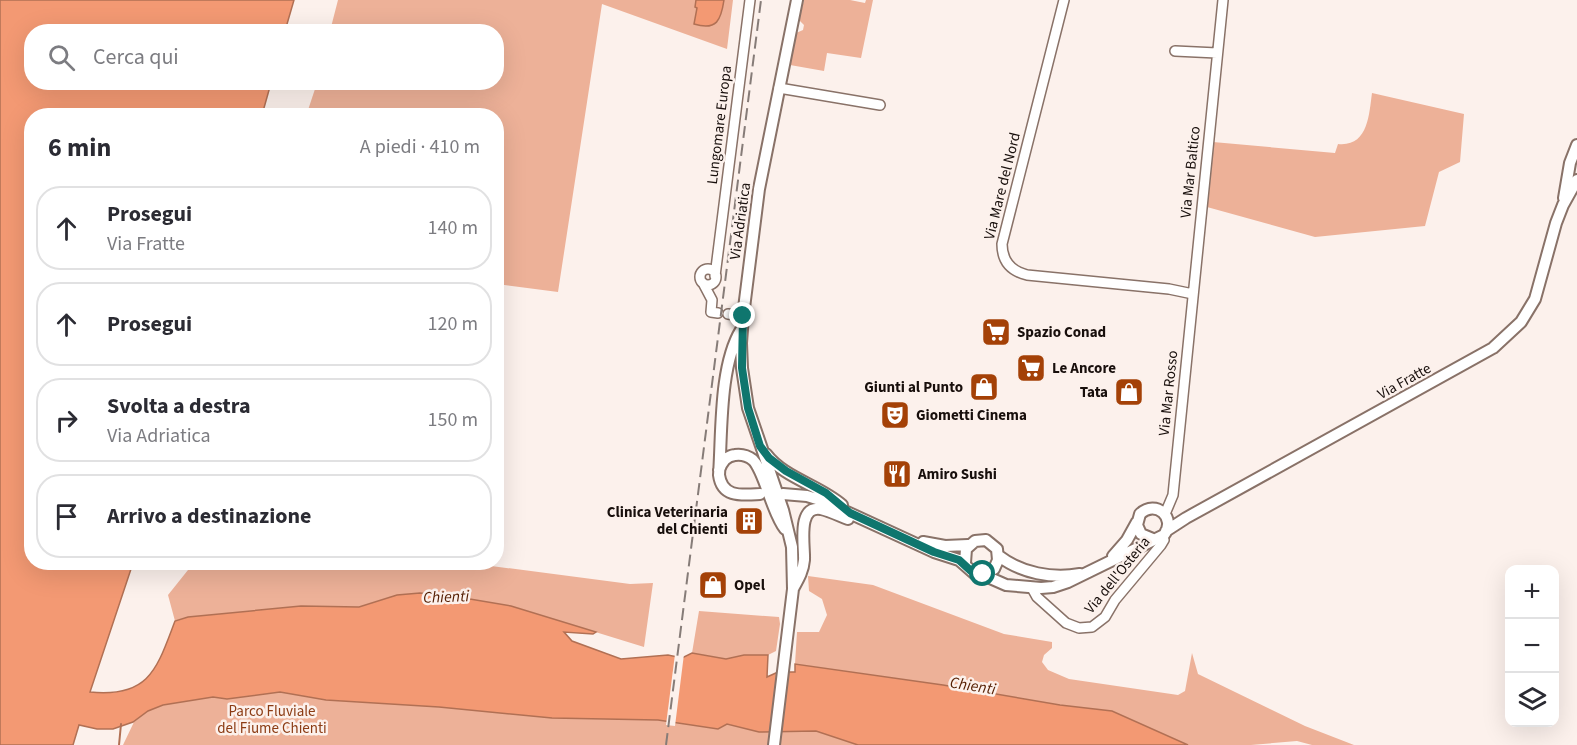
<!DOCTYPE html>
<html lang="it">
<meta charset="utf-8">
<style>
body{margin:0;font-family:"Source Sans 3",sans-serif;background:#f7f7f7;color:#2b2b33}
.controls{position:absolute;right:18px;bottom:18px;display:grid;overflow:hidden;border-radius:12px;box-shadow:0 6px 24px #0002}
.controls button{width:54px;height:54px;display:grid;place-items:center;padding:0;border:0;border-bottom:2px solid #e1e1e2;background:#fff;color:#2b2b33;font:30px sans-serif}
.stop{position:absolute;width:18px;height:18px;margin:-14px;border:4px solid #0f766e;border-radius:50%;background:#fff}
.stop.end{background:#0f766e;border-color:#fff;box-shadow:0 2px 6px #0008}
.list{margin:0;padding:0;list-style:none}
h2{display:flex;justify-content:space-between;align-items:center;height:78px;margin:0;padding:0 24px;font-size:26px}
h2 small{font-size:20px;font-weight:400;color:#7c7c81}
.list li{display:grid;grid-template-columns:39px 1fr auto;gap:18px;align-items:center;box-sizing:border-box;height:84px;margin:0 12px 12px;padding:0 12px;border:2px solid #e1e1e2;border-radius:24px}
.list b{display:block;font-size:22px;white-space:nowrap}
.list p{margin:0;font-size:20px;white-space:nowrap;color:#7c7c81}
.list em{font-size:20px;font-style:normal;color:#7c7c81}
.icon{flex:none;width:33px;height:33px;fill:none;stroke:currentColor;stroke-width:2;stroke-linecap:round;stroke-linejoin:round}
.map{position:relative;flex:none;width:1577px;height:745px;overflow:hidden}
.search{position:absolute;background:#fff;box-shadow:0 6px 24px #0002;left:24px;top:24px;width:480px;height:66px;display:flex;align-items:center;gap:15px;box-sizing:border-box;padding:0 21px;border-radius:24px;color:#7c7c81;font-size:22px}
.panel{position:absolute;background:#fff;box-shadow:0 6px 24px #0002;left:24px;top:108px;width:480px;height:462px;border-radius:24px}
.map>svg:first-child{display:block}
.green{fill:#edb198}
.water{fill:#f39973;stroke:#b17054;stroke-width:1.5}
.pier{fill:#fcf1ec}
.lines{fill:none;stroke-linecap:round;stroke-linejoin:round}
.stream{stroke:#b17054;stroke-width:2}
.minor-casing{stroke:#897268;stroke-width:12}
.major-casing{stroke:#897268;stroke-width:14}
.minor{stroke:#fff;stroke-width:9}
.major{stroke:#fff;stroke-width:10}
.rail{stroke:#867c78;stroke-width:2;stroke-dasharray:12 6;stroke-linecap:butt}
.route{stroke:#0f766e;stroke-width:8}
.labels{text-anchor:middle;stroke-width:5;stroke-linejoin:round;paint-order:stroke}
.street-label{font-size:15px;fill:#180f0c;stroke:#fcf1ec}
.poi-label{font-size:15px;font-weight:bold;fill:#180f0c;stroke:#fcf1ec;text-anchor:start}
.park-label{font-size:15px;fill:#8c3c14;stroke:#fcf1ec}
.water-label{font-size:16px;font-style:italic;fill:#551e02;stroke:#fcf1ec}
</style>
<div class="map">
<svg width="1577" height="745" viewBox="0 0 1577 745">
<rect width="100%" height="100%" fill="#fcf1ec"/>
<path class="green" d="M338 0H733L727 49 602 4 558 292 497 284 496 116H306L317 83 496 82V32L330 31Z
M804 0H850L865 3 866 0H873L861 58 827 53 824 71 790 65 796 33 803 30 804 25 799 20Z
M1372 93 1464 114 1460 162 1439 172 1425 226 1315 237 1207 207 1213 142 1335 153 1338 144C1368 147 1369 115 1372 93Z
M190 562H461L630 584 653 583 644 647 511 606 397 595 359 607 301 606 188 617 175 621 168 595 188 570Z
M808 576 873 585 1004 634 1052 642V648L1044 655 1042 662 1048 670 1069 679 1178 695 1185 691 1192 653 1198 674 1305 726 1354 745H1312L1297 741 1251 745H1188L1112 711 1060 705 943 685 795 664 797 632H819L827 615 822 599 809 591Z
M699 611 779 617 780 624 776 651 768 655H744L726 659 692 653Z
M280 692 326 700 658 720 718 729 727 724 759 732 816 731 858 745H123L134 722 148 711 163 705 213 697 227 699Z"/>
<path class="water" d="M0 0H294L285 31 32 32V82L271 83 262 115 32 116V562L133 563 90 692C150 698 157 668 175 621L188 617 301 606 359 607 397 595 420 593 452 596 511 606 596 632 593 634 564 632 572 641 621 659 668 655 682 658 692 653 726 659 744 655H768L767 677 778 672H795V664L943 685 1060 705 1112 711 1188 745H858L816 731 759 732 727 724 718 729 658 720 552 718 439 707 326 700 280 692 227 699 213 697 163 705 148 711 133 722 113 729H97L79 725 73 745H0Z
M696 0H724C721 20 717 31 694 24L697 8 695 7Z"/>
<path class="pier" d="M675 654H684L675 726 666 725Z"/>
<g class="lines">
<path class="stream" d="M119 745 121 724"/>
<g class="minor-casing">
<path id="minor" d="M1064 0 1002 244C1002 261 1011 271 1027 275L1169 289 1193 294
M1175 51 1217 53
M779 88 880 105
M700 277a8 8 0 1 1 16 0a8 8 0 1 1-16 0Z
M715 276 750 0
M703 283 712 300 711 312 718 313
M728 314 743 316
M1165 514 1173 495 1223 0
M1032 588 1037 597 1066 623 1079 628 1092 627 1105 617 1115 600 1161 545 1164 540 1162 537"/>
</g>
<g class="major-casing">
<path id="major" d="M1564 198 1570 163 1577 145
M741 330C719 366 722 433 719 475 722 498 742 495 760 494
M766 454C784 478 819 485 842 505
M719 470C722 462 726 456 735 455 742 454 748 456 753 460 765 472 771 511 785 529
M783 494 807 496 823 501 934 552 959 560 975 574H985L994 569 998 560 997 549 986 540 975 541 966 549 965 563
M1166 531 1186 518 1493 348 1521 322 1535 299 1556 223 1563 205 1577 180
M923 542 945 546 968 545
M999 556C1021 573 1052 579 1080 574
M1113 556 1127 540 1137 522
M981 574 1006 585 1041 588 1053 587 1068 582 1164 535C1177 518 1156 499 1140 514L1137 525 1141 534 1153 539
M794 587C799 578 803 571 804 560 805 547 796 505 821 509 830 511 840 516 848 519
M774 745 793 589 792 547 783 510 748 408 742 368 741 343 743 316 759 189 797 0"/>
</g>
<use href="#minor" class="minor"/>
<use href="#major" class="major"/>
<path class="rail" d="M666 745 761 0"/>
</g>
<g class="lines">
<path class="route" d="M743 316 742 368 748 408 760 446 769 458 786 471 826 493 850 513 934 552 959 560 971 571 983 574"/>
</g>
<defs>
<g id="supermarket-square" transform="scale(1.5)"><rect x="-9" y="-9" width="18" height="18" rx="4" fill="#a44107" stroke="#fcf1ec"/><path d="M-6-5.5h2.5l.6 2H6L4.5 2H-2.5L-4.4-4H-6ZM-1.5 3.2a1.3 1.3 0 1 0 .1 0ZM3 3.2a1.3 1.3 0 1 0 .1 0Z" fill="#fff"/></g>
<g id="shop-square" transform="scale(1.5)"><rect x="-9" y="-9" width="18" height="18" rx="4" fill="#a44107" stroke="#fcf1ec"/><path d="M-5-2.5h2.3a2.7 3.5 0 0 1 5.4 0H5L5.5 6h-11ZM-1.5-2.5h3a1.5 2.3 0 0 0-3 0Z" fill="#fff"/></g>
<g id="theatre-square" transform="scale(1.5)"><rect x="-9" y="-9" width="18" height="18" rx="4" fill="#a44107" stroke="#fcf1ec"/><path d="M-5-5.5Q0-4 5-5.5V0Q5 5 0 6Q-5 5-5 0ZM-3.3-2.5H-1v1.5H-3.3ZM1-2.5H3.3v1.5H1ZM-2.8 1Q0 5.5 2.8 1Z" fill="#fff"/></g>
<g id="restaurant-square" transform="scale(1.5)"><rect x="-9" y="-9" width="18" height="18" rx="4" fill="#a44107" stroke="#fcf1ec"/><path d="M-5-6h1v4h1v-4h1v4h1v-4h1v5L-1.5 .5V6h-2V.5L-5-1ZM5-6V6H3V1.5H1.5Q1.5-4 5-6Z" fill="#fff"/></g>
<g id="building-square" transform="scale(1.5)"><rect x="-9" y="-9" width="18" height="18" rx="4" fill="#a44107" stroke="#fcf1ec"/><path d="M-4-6H4V6H1V3H-1V6H-4ZM-2.5-4.3h1.7v1.8h-1.7ZM.8-4.3h1.7v1.8H.8ZM-2.5-1h1.7V.8h-1.7ZM.8-1h1.7V.8H.8Z" fill="#fff"/></g>
</defs>
<g fill-rule="evenodd">
<use href="#supermarket-square" x="996" y="332"/>
<use href="#supermarket-square" x="1031" y="368"/>
<use href="#shop-square" x="984" y="387"/>
<use href="#shop-square" x="1129" y="392"/>
<use href="#theatre-square" x="895" y="415"/>
<use href="#restaurant-square" x="897" y="474"/>
<use href="#building-square" x="749" y="521"/>
<use href="#shop-square" x="713" y="585"/>
</g>
<g class="labels">
<g class="street-label">
<text transform="translate(719 125) rotate(-83)" y="5">Lungomare Europa</text>
<text transform="translate(1190 172) rotate(-84)" y="5">Via Mar Baltico</text>
<text transform="translate(1002 186) rotate(-76)" y="5">Via Mare del Nord</text>
<text transform="translate(740 221) rotate(-82)" y="5">Via Adriatica</text>
<text transform="translate(1404 381) rotate(-29)" y="5">Via Fratte</text>
<text transform="translate(1168 393) rotate(-84)" y="5">Via Mar Rosso</text>
<text transform="translate(1117 575) rotate(-51)" y="5">Via dell'Osteria</text>
</g>
<g class="poi-label">
<text x="1017" y="337">Spazio Conad</text>
<text x="1052" y="373">Le Ancore</text>
<text x="963" y="392" text-anchor="end">Giunti al Punto</text>
<text x="1108" y="397" text-anchor="end">Tata</text>
<text x="916" y="420">Giometti Cinema</text>
<text x="918" y="479">Amiro Sushi</text>
<text x="728" y="517" text-anchor="end">Clinica Veterinaria<tspan x="728" dy="17">del Chienti</tspan></text>
<text x="734" y="590">Opel</text>
</g>
<g class="park-label">
<text x="272" y="716">Parco Fluviale<tspan x="272" dy="17">del Fiume Chienti</tspan></text>
</g>
<g class="water-label">
<text transform="translate(446 596) rotate(-2)" y="6">Chienti</text>
<text transform="translate(973 685) rotate(9)" y="6">Chienti</text>
</g>
</g>
</svg>
<div class="controls">
<button>+</button>
<button>−</button>
<button><svg class="icon" aria-label="layers" viewBox="0 0 24 24"><path d="M12 4l9 5-9 5-9-5zM3 14l9 5 9-5"/></svg></button>
</div>
<div class="stop" style="left:983px;top:574px"></div>
<div class="stop end" style="left:743px;top:316px"></div>
<div class="search"><svg class="icon" aria-label="search" viewBox="0 0 24 24"><circle cx="10" cy="10" r="6"/><path d="M15 15l6 6"/></svg>Cerca qui</div>
<section class="panel">
<h2>6 min<small>A piedi · 410 m</small></h2>
<ul class="list">
<li><svg class="icon" aria-label="ahead" viewBox="0 0 24 24"><path d="M12 20V5M6 11l6-6 6 6"/></svg><div><b>Prosegui</b><p>Via Fratte</p></div><em>140 m</em></li>
<li><svg class="icon" aria-label="ahead" viewBox="0 0 24 24"><path d="M12 20V5M6 11l6-6 6 6"/></svg><div><b>Prosegui</b></div><em>120 m</em></li>
<li><svg class="icon" aria-label="right" viewBox="0 0 24 24"><path d="M7 20v-9h11M14 6l5 5-5 5"/></svg><div><b>Svolta a destra</b><p>Via Adriatica</p></div><em>150 m</em></li>
<li><svg class="icon" aria-label="arrive" viewBox="0 0 24 24"><path d="M6 21V4h12l-3 4 3 4H6"/></svg><div><b>Arrivo a destinazione</b></div></li>
</ul>
</section>
</div>
